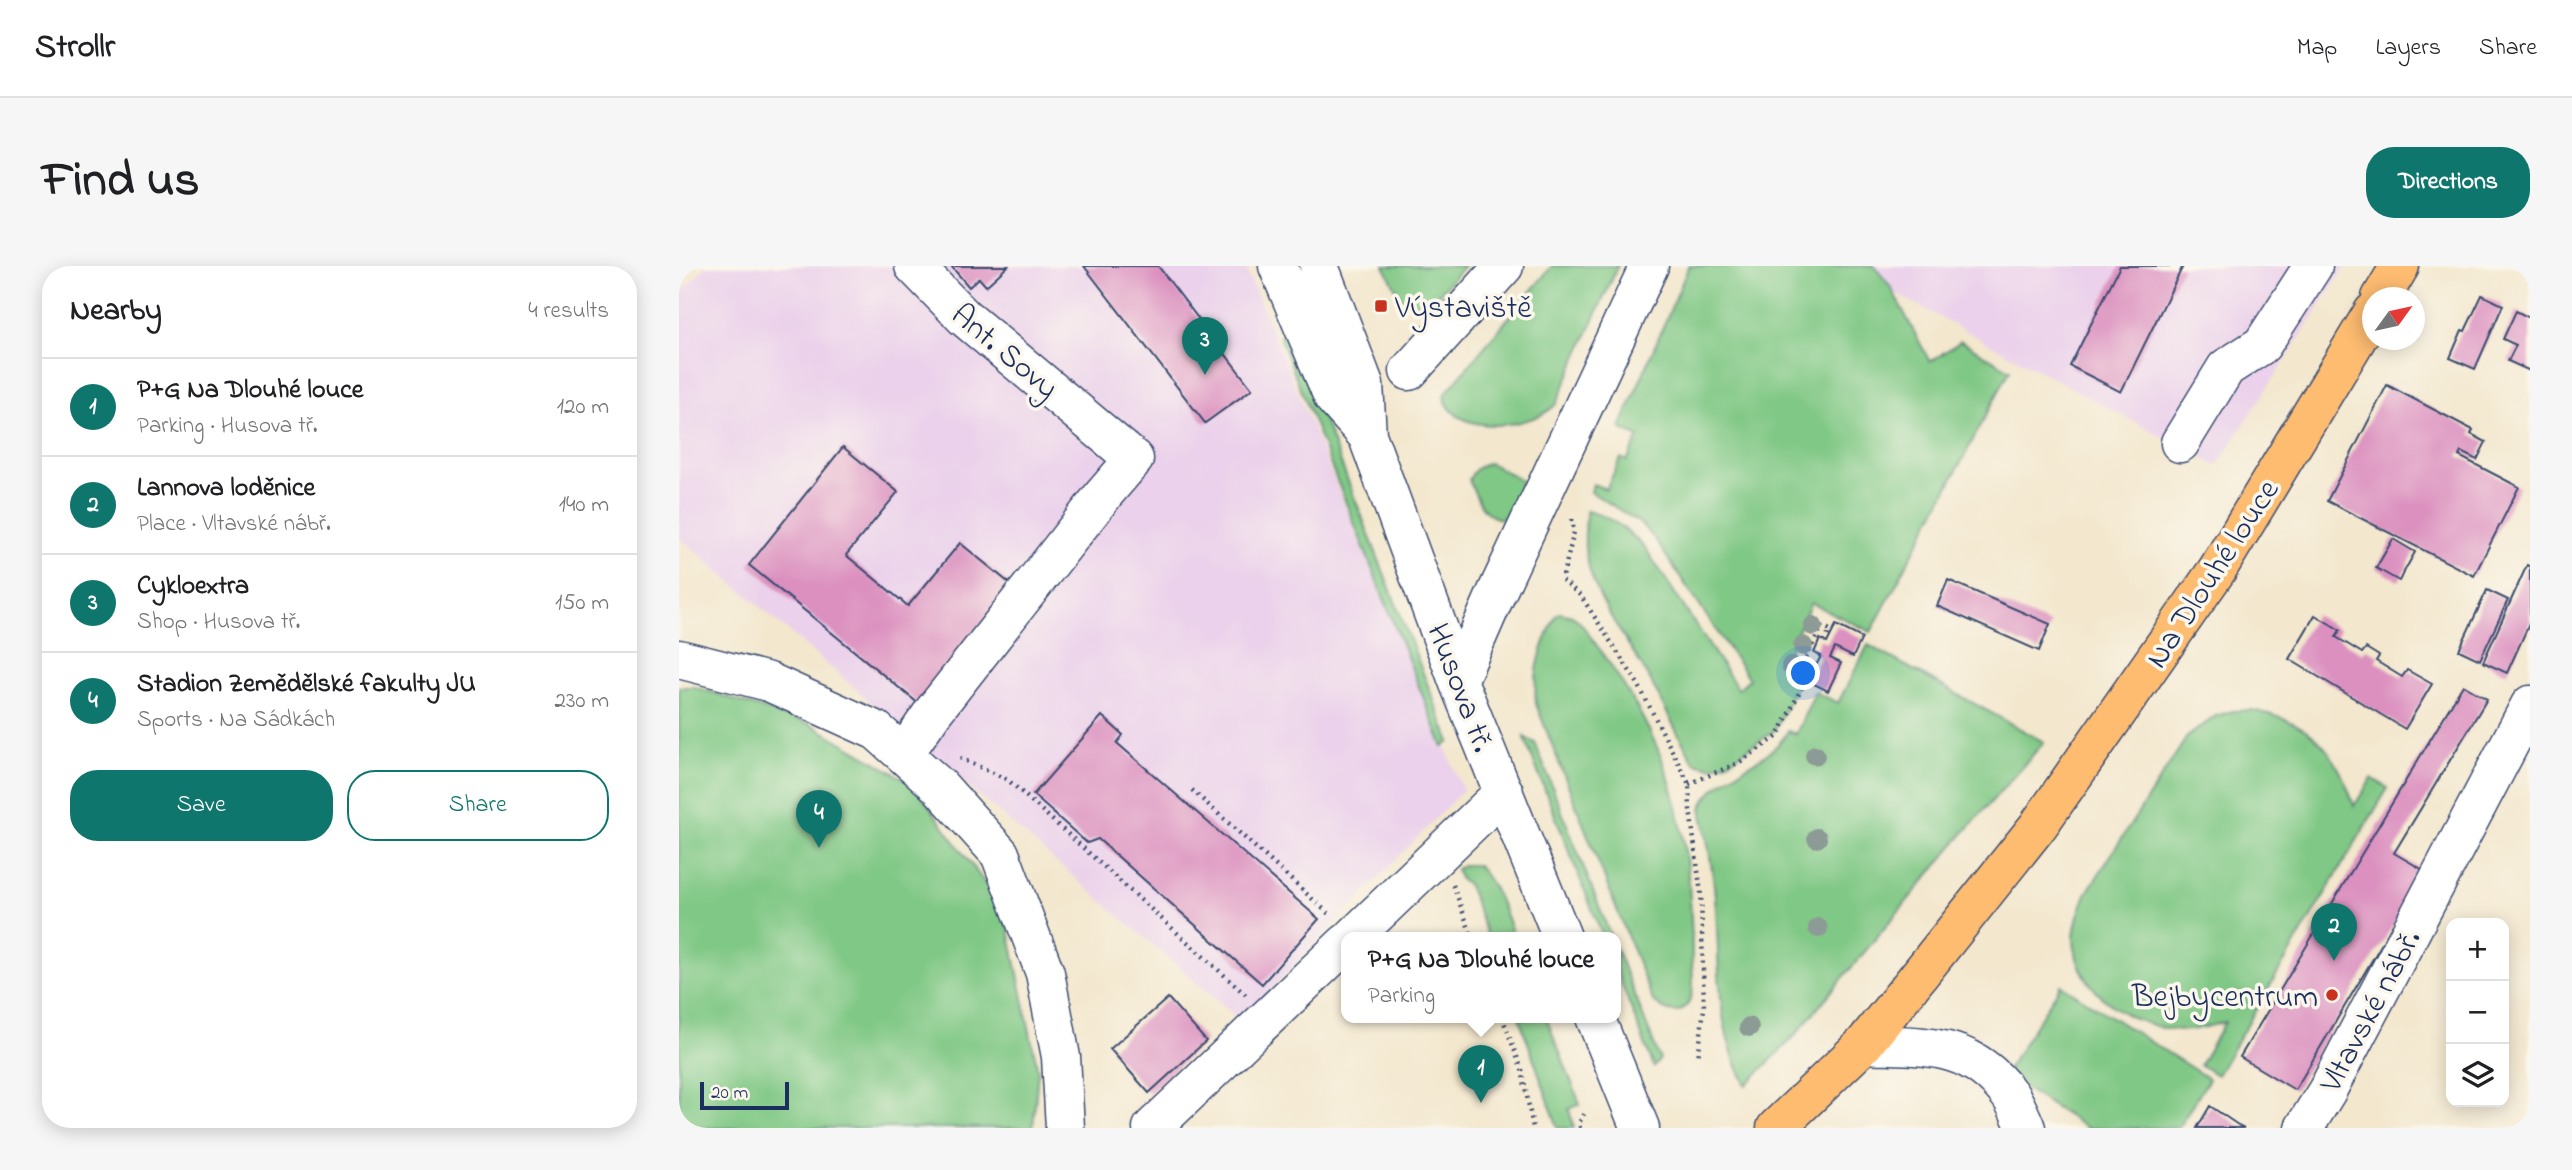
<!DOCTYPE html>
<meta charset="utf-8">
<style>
body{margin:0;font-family:"Indie Flower",sans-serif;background:#f6f6f6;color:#202124}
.controls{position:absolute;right:21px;bottom:21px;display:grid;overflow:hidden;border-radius:14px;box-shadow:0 4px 18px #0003}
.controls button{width:63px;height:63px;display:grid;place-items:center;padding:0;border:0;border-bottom:2px solid #e0e0e0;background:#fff;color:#202124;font:35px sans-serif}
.compass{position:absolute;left:1683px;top:21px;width:63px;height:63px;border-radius:50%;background:#fff;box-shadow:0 4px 18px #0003;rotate:57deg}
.scale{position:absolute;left:21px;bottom:18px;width:89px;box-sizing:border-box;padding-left:7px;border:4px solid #1b2f5e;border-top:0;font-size:19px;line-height:24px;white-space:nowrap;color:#1b2f5e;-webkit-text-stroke:5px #fbf7ec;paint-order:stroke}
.you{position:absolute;left:1125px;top:408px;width:24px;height:24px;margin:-18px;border:5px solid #fff;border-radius:50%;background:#1a73e8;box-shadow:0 0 0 10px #1a73e833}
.badge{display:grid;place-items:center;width:46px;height:46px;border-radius:50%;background:#0f766e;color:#fff;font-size:23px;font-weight:700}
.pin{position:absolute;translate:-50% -58px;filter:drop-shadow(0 2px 4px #0008)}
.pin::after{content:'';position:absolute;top:37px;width:24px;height:21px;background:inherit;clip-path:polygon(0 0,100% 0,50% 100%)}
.popup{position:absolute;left:662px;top:666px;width:280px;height:91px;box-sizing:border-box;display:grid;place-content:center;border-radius:14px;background:#fff;filter:drop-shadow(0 2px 5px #0005);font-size:23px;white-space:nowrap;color:#757577}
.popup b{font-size:26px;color:#202124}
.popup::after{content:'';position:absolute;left:50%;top:100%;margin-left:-14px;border:14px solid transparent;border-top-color:#fff}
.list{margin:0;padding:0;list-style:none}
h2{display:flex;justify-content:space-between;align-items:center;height:91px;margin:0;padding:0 28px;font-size:30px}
h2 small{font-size:23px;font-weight:400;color:#757577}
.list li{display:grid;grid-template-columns:46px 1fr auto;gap:21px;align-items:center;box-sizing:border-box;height:98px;padding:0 28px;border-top:2px solid #e0e0e0}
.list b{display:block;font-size:26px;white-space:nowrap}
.list p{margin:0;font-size:23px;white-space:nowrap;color:#757577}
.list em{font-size:23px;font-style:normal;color:#757577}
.actions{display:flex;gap:14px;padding:21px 28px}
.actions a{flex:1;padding:16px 0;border:2px solid #0f766e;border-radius:28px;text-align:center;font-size:24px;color:#0f766e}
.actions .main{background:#0f766e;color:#fff}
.icon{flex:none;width:38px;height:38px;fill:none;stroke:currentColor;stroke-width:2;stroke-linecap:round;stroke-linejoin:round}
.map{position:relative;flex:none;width:1851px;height:862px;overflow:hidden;border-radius:28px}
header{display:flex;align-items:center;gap:42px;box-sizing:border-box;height:98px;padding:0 35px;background:#fff;border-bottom:2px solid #e0e0e0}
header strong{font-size:33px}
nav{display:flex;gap:38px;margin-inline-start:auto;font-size:24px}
.intro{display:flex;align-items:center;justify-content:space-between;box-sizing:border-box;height:168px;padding:0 42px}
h1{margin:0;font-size:49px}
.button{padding:18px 32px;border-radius:28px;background:#0f766e;color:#fff;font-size:24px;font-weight:700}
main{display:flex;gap:42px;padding:0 42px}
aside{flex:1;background:#fff;border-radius:28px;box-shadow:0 4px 18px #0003}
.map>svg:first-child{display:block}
.built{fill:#ebd1eb}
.green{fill:#80c885;stroke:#4e7c72;stroke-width:2}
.building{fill:#db90bf}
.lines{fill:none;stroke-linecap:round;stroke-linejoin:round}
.minor-casing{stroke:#3b4b6f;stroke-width:41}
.major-casing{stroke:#3b4b6f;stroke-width:41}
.path{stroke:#3b4b6f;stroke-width:4.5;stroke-dasharray:2 5;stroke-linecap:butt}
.minor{stroke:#fff;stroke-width:38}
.major{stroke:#febc71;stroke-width:38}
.tree{fill:#8d9b97}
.poi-dot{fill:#c8321e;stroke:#fbf7ec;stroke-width:2.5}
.labels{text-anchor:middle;stroke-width:7;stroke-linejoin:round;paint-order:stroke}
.poi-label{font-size:32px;fill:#1b2f5e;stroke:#fbf7ec;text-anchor:start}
.street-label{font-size:32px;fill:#1b2f5e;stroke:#fbf7ec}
</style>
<header>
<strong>Strollr</strong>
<nav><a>Map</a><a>Layers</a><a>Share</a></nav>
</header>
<div class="intro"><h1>Find us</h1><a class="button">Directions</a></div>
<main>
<aside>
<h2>Nearby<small>4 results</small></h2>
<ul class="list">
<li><span class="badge">1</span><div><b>P+G Na Dlouhé louce</b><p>Parking · Husova tř.</p></div><em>120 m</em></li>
<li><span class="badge">2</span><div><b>Lannova loděnice</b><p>Place · Vltavské nábř.</p></div><em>140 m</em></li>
<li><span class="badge">3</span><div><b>Cykloextra</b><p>Shop · Husova tř.</p></div><em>150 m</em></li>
<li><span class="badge">4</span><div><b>Stadion Zemědělské fakulty JU</b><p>Sports · Na Sádkách</p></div><em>230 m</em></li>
</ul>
<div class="actions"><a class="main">Save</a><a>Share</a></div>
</aside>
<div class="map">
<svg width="1851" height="862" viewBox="0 0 1851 862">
<rect width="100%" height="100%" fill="#fbf7ec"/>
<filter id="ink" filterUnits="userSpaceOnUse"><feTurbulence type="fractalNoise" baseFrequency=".0143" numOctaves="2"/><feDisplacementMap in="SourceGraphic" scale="14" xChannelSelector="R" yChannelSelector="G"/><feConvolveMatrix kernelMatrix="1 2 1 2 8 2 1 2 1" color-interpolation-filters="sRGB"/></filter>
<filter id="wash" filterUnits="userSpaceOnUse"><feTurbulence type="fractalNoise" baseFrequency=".00686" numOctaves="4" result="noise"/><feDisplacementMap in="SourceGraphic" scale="28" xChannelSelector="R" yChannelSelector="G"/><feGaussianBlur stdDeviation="1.57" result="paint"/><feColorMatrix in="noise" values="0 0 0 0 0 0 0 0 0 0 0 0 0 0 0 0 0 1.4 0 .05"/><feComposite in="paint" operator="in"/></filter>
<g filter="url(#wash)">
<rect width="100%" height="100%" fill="#f3e7cd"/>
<path class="built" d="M27 0H566L784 524 562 755 0 271V29Z
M1188 0H1667L1538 200 1212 25Z"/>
<path class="green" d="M705 0H785L759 29 738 40 723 34Z
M873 0H939L877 138C856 162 774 173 765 129Z
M1010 0H1096L1102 3 1105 0H1195L1211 20 1251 96 1282 75 1331 104 1192 366 1132 337 1102 402 1123 413 1117 421 1095 465 1049 496 1032 501 1016 497C997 468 984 436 967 407 945 369 911 328 906 282 905 270 907 257 907 245 931 249 949 265 966 282L1059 423 1070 413 975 272 961 257 912 226 914 218 927 223 942 192 948 195 960 171 941 162Z
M610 64 771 476 764 481 601 71Z
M811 197 843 215 831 245 824 253C803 252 798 231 790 214 795 203 800 200 811 197Z
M881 347 893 350 900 355C936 403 973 458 991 516 1009 573 1013 636 1013 695 1013 707 1016 722 1012 732 1003 753 987 747 974 735L857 438C854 402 863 381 877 349Z
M1189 379 1365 476 1283 569 1113 773 1067 819C1034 761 1042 696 1036 631 1034 601 1028 572 1022 542 1039 504 1090 500 1109 465L1117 468 1136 426 1159 437Z
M0 421H16L131 458 234 518 326 645 359 805 354 862H0Z
M1572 444C1633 455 1657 483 1675 540L1693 512 1709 522 1538 809 1521 799 1546 756C1533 759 1518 765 1504 764 1456 763 1398 728 1395 675 1395 659 1401 643 1407 628L1508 471 1537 450 1554 445Z
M845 471 856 477 932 671H924Z
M786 599H798C817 619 825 645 835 671H809L789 619 782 614 777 603Z
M937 682 981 793 975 801 937 704Z
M1382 719 1530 813 1499 862H1408L1325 809Z
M840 751H867L901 838 890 843 895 862H879Z"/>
<g id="blocks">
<path class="building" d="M272 0H329L307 20 300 12 290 21Z
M405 0H479L573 123 526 157Z
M1441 0H1504L1442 126 1391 100Z
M1803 29 1824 39 1796 103 1771 92 1783 64 1786 65Z
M1837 45 1851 52V105L1829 95 1837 79 1824 73Z
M1708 119 1794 164 1792 168 1807 176 1798 194 1782 186 1780 190 1840 221 1795 310 1648 235Z
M164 181 219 226 167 289 229 340 281 277 335 321 240 438 70 299Z
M1714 273 1736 286 1720 315 1697 302Z
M1848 299 1851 301V356L1828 407 1804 396Z
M1269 314 1371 358 1360 385 1258 340Z
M1808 324 1829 334 1801 394 1780 384Z
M1636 349 1661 364 1657 371 1683 387 1687 382 1700 390 1697 395 1723 411 1728 404 1753 418 1726 463 1610 393Z
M1157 359 1183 372 1174 391 1156 382 1151 392 1162 397 1149 425 1129 415 1142 390 1135 387 1141 373 1148 377Z
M1784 419 1808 433 1715 587 1746 605 1616 824 1561 791Z
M423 450 444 469 438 477 640 653 583 718 419 573 408 577 354 529Z
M489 732 527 775 470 827 431 783Z
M1531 840 1559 859 1565 862H1518Z"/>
</g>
</g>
<g filter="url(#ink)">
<use href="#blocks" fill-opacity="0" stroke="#3b4b6f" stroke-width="2"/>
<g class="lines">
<g class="minor-casing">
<path id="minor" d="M599 0 654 131 688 169
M640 0 685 118 688 169 779 415 883 671
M730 105 825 0
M1501 177 1547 102 1583 79 1634 0
M0 393 90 416 198 465 261 521 321 588 366 707 382 791 386 862
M779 415 817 328 970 0
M225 488 254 446 425 228 455 193 285 51 235 0
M674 671 825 526
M916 751 961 862
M1185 778C1245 781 1290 775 1330 828 1337 837 1342 851 1347 862
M473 862 667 677
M1625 862 1648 825 1851 439"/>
</g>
<g class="major-casing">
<path id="major" d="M1702 32 1721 0
M1097 862 1185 778 1359 560 1538 304 1694 46"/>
</g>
<path class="path" d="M893 253 895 266 883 314 902 330 959 418 1010 518 1011 543 1022 628 1025 742 1019 793
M1133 401 1125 396 1143 360 1151 364 1148 371
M281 492 329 514 567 729
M1010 518 1061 496 1099 470 1137 392
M513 524 650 648
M774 619 793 671
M823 751 843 804 854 862
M901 862 900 857 905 848"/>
<use href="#minor" class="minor"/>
<use href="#major" class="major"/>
</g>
<g class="tree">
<circle cx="1134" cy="360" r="10"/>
<circle cx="1124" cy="380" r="10"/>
<circle cx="1112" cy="400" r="10"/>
<circle cx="1136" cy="489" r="10"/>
<circle cx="1138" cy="572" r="10"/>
<circle cx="1139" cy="662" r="10"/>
<circle cx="1070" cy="761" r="10"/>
</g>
</g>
<g class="poi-dot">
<rect x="695" y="33" width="14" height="14" rx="3.5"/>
<circle cx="1653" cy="729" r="7"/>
</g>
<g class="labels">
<g class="poi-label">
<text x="716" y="51">Výstaviště</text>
<text x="1639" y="740" text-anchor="end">Bejbycentrum</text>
</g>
<g class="street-label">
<text transform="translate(327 84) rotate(40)" y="11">Ant. Sovy</text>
<text transform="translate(1532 307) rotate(-57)" y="11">Na Dlouhé louce</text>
<text transform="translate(783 421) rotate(69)" y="11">Husova tř.</text>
<text transform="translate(1690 744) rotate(-62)" y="11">Vltavské nábř.</text>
</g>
</g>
</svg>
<div class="controls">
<button>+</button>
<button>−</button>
<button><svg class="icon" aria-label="layers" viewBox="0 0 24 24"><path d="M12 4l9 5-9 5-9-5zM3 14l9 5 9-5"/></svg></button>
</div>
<svg class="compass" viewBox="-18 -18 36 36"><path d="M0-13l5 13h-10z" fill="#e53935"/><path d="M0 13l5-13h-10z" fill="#757577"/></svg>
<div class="scale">20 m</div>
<div class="you"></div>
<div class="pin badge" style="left:802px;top:837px">1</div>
<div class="popup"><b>P+G Na Dlouhé louce</b>Parking</div>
<div class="pin badge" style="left:1655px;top:695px">2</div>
<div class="pin badge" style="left:526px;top:109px">3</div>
<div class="pin badge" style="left:140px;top:582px">4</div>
</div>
</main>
